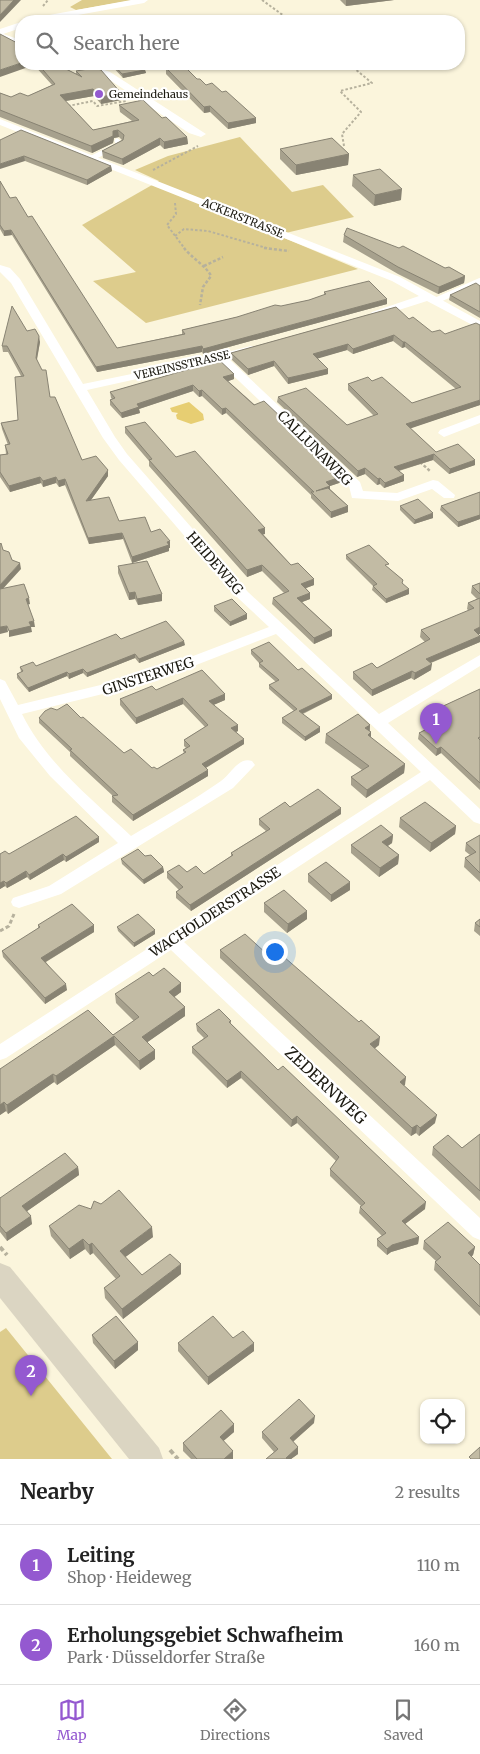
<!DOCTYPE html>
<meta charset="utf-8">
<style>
body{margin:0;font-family:Merriweather,serif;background:#f6f6f6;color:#222}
.controls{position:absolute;right:15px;bottom:15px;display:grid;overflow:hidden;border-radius:10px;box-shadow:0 1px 4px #0004}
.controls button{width:45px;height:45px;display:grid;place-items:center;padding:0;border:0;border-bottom:1px solid #e0e0e0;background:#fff;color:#222;font:25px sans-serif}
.you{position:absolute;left:274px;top:951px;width:18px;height:18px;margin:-12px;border:4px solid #fff;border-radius:50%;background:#1a73e8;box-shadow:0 0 0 8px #1a73e833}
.badge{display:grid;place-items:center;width:32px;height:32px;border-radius:50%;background:#9459d0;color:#fff;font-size:16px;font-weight:700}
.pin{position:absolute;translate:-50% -41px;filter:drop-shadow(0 1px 2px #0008)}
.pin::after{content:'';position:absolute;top:26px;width:18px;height:15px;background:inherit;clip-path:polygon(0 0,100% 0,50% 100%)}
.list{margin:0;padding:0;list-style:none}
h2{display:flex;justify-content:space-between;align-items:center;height:65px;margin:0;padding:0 20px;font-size:21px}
h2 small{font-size:16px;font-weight:400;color:#767676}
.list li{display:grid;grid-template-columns:32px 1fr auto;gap:15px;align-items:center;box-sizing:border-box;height:80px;padding:0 20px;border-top:1px solid #e0e0e0}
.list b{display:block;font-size:19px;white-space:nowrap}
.list p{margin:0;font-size:16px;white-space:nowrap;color:#767676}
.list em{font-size:16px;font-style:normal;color:#767676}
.icon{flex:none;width:28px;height:28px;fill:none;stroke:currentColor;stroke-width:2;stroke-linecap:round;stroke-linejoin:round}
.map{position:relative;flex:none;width:480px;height:1459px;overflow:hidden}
.search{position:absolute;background:#fff;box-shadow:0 1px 4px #0004;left:15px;right:15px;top:15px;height:55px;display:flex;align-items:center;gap:12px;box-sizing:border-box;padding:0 18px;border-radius:20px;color:#767676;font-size:19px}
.sheet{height:225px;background:#fff}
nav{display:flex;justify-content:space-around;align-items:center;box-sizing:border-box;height:70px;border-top:1px solid #e0e0e0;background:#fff;font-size:14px;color:#767676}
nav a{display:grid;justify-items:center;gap:2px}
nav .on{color:#9459d0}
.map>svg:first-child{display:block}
.green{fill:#ddcc8c}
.water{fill:#e7ce72}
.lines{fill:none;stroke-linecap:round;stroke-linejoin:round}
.path-far3{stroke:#b6b19d;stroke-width:2;stroke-dasharray:2.5 2;stroke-linecap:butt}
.path-far2{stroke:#b6b19d;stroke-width:2.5;stroke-dasharray:3 2;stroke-linecap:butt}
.path-far1{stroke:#b6b19d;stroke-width:3;stroke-dasharray:4 2.5;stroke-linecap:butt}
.path{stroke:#b6b19d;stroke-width:4;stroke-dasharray:5 3;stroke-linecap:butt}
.lane-far1{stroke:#fff;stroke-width:5}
.lane{stroke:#fff;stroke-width:6}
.street{fill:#fff;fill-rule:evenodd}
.secondary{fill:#dbd5c2;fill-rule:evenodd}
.wall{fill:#a7a18d}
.shaded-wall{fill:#888373}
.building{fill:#c2bba4;stroke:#888373}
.poi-dot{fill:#9459d0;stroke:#fff;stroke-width:2}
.labels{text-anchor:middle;stroke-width:4.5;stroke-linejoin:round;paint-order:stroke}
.far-poi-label{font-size:11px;fill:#1b1910;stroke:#fff;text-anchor:start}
.far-street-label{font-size:11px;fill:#1b1910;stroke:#fff}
.street-label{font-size:14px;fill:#1b1910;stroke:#fff}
.near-street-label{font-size:16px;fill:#1b1910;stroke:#fff}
</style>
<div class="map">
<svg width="480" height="1459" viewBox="0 0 480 1459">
<rect width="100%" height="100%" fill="#fbf5dc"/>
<path class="green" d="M82 0H134L76 10 70 7Z
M240 137 292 192 323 185 354 217 277 235 358 269 146 323 93 281 136 272 82 225 159 181 135 170 168 156Z
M6 1328 112 1459H0V1332Z"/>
<path class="water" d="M189 402 203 414 204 420 191 424 177 419 176 415 178 413 172 412 170 408Z"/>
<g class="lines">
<path class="path-far3" d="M262 0 291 21
M43 6 48 0
M68 106 93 101 97 106 126 101
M344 146 342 134 361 112 340 91 372 83 349 64
M153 170 198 146
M175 203 176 214 167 225 185 249
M175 236 184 229 208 231 270 249"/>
<path class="path-far2" d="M184 248C191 257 208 268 211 276L203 287 200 305
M264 248 289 251
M204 266 223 257
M420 462 430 471"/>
<path class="path-far1" d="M0 931 9 926 14 914"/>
<path class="path" d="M0 1247 7 1255
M170 1450 178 1459"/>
<path class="lane-far1" d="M27 19 31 21
M92 158 120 144 117 141"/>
<path class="lane" d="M435 301 480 281"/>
<path class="street" d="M131 0H148L144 3 45 21H29L33 18Z
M21 22V28L3 34 21 40V46L0 39V29Z
M74 64H87L110 72 206 134 201 137 189 133 104 76Z
M0 119 400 277 480 321V329L427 301 380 316H372L370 314 372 312 419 296 392 281 0 125Z
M0 265 10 268 20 279 83 384 180 364 251 346 255 347 257 349 255 351 228 358 360 482 363 491 397 493 433 480 438 481 455 495 454 498H444L432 489 398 501 352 498 349 486 218 361 87 390 115 437 127 454 248 592 379 714 480 655V666L388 723 480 809V824L474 822 430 780 184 942 480 1218V1240L473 1237 171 950 6 1058 0 1060V1044L421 772 276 634 155 681 22 714C46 763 92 799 131 836 161 818 193 801 221 781 232 773 238 757 252 761L255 765 233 788 61 894 19 908 13 906 11 902 13 898 49 886 118 843 50 776 19 738 0 699V679L5 681 18 705 146 674 269 627 238 598 119 460 103 438 11 283 0 272Z
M480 415V423L444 437 438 433 440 430Z"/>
<path class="secondary" d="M0 1263 10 1267 159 1448 163 1459H129L0 1298Z"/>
</g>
<path class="wall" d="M340 0H394L346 6Z
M21 64H56L76 74V71L121 100 101 104 94 96 65 101 93 130 132 121 120 112 119 105 162 118 187 137 188 144 164 149 160 145 123 165 103 158 102 151 122 140 119 137 114 138 113 143 92 153 0 117V93L11 97 28 96 52 85 34 65Z
M110 64H140L145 70 146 73 123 78Z
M166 68 197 79 206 85 256 123 228 129 210 112 204 113 166 74Z
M0 140 111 166 112 171 87 185 25 161Z
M280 149 349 154 348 165 296 175 280 159Z
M353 175 401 200 374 206 352 186Z
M0 181 10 198 28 217 117 348 182 334V330L237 317 309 300 324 295V292L387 304 203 354 202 352 97 372 12 235 4 236 0 229Z
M344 235 445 268 465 276 464 283 438 294 398 274 343 242Z
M480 286V318L449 300 450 295Z
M396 307 480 405 410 428 436 452 475 465 449 474 433 460 399 471 404 475V481L384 488 380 484 377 485 365 474 357 477 277 402 278 397 347 425 374 416 348 390V384L372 381 412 403 456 389 405 347 402 348 393 341 353 354 347 350 317 358 328 369V374L288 384 274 366 248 375 231 359V353Z
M27 331 40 342 37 360 50 397 82 460 108 476 91 500 119 521 151 532 170 548H169V551L132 563 123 539 89 544 65 485 59 487 56 483 43 487 41 483 10 492 0 477V455L6 454 5 445H8L2 429 1 423 18 420 21 376 8 352H3L2 346Z
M205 359 234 374V379L228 381 342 482 330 486V489L348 506V512L331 518 311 498V495L226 413 222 415 202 396 199 397 193 391 139 409 140 413 122 418 110 405V400L112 399 111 398 110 392 205 365Z
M125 427 176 457 265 534H263L291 565 314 585 306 588 310 593V599L302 602 332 630V636L314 644 272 604 273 598 284 593 262 571 247 577 149 466V461L125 433Z
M480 492V519L458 527 440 510 441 506Z
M400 506 433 518 414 524 400 510Z
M346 555 389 568H388L403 580 402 583 409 594 386 603 372 590 373 586 346 559Z
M118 566 162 601 138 605 135 599 129 600 118 573Z
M480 583V634H479L480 642 431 663V670L414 680 411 678 372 696 353 679V672L377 668 425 642 420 637 421 630 469 611 467 609 468 603 477 599 471 593 472 586Z
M214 606 247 614V619L230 626 214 611Z
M121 639 185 645 139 663 135 658 87 677 83 673 69 679 67 676 29 692 17 678V674L21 672 20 667 36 666Z
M251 650 298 670 332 695V699L303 714 320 732 305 741 282 723V718L294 711 269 689V685L276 682 259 667V663L251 654Z
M480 689V790L441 753 436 756 418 739 419 733 432 726 426 720V714Z
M156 690 225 694V700L213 705 238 731 236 732 244 744 206 768 208 776 133 821 112 802V796H113L70 756V752L39 723V718H81L124 753 152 768 157 769 184 754 183 750 186 748 184 746V740L205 727 183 704 136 724 120 705V699Z
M370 725V731L371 738 405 764 404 773 366 798 351 785V777L362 770 325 743 326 734Z
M290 807 341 814 191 911 176 898V892L179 890 167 878V872H187L204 874 231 856V853L266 831 259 825V819Z
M400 818 456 826 455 834 430 852 399 827Z
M393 835 392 843 388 846 399 855 398 864 379 877 351 853V845Z
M480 835V882L464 867 465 858 470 855 465 851 466 843Z
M99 842 66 862 64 860 30 880 27 877 7 888 5 886 0 889V854H9Z
M145 856 163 867 164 872 144 884 122 864 121 859Z
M308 874 350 890 331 902 308 882Z
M264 903 307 911V919L287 933 264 912Z
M480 919V936L474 931 475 923Z
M38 925H94V932L46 962 67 990 45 1004 3 957 2 951 38 929Z
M117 927 155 934 134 947 118 931Z
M220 950 268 955 379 1045 374 1049 406 1077 404 1086 435 1123 419 1136 416 1133 411 1136 220 958Z
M153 976 181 983V992L174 997 185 1007V1016L147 1042 155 1050V1059L140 1070 115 1045 57 1085 54 1082 8 1114 6 1111 0 1115V1069L113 1035 134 1021 116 1003 115 994Z
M231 1021V1024L278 1070 425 1209 405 1224 419 1237 418 1244 391 1252 387 1255 377 1246V1239L382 1236 359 1213 360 1207 361 1206 330 1176V1169L336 1161 297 1123 291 1127 241 1078 227 1088 192 1053V1047L204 1038 197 1031 196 1024Z
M480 1134V1201L432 1155 433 1147 462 1148Z
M78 1167 79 1175 27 1211 32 1224 7 1241 0 1232V1198Z
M49 1226 153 1237 125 1257 142 1275 181 1274 123 1319 105 1298 104 1288 116 1279 93 1253 90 1255 85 1249 70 1259 51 1236Z
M424 1241 475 1247 473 1255 471 1257 480 1265V1316L434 1270 435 1262 436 1261 423 1249Z
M92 1335 138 1342V1350L115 1369 93 1343Z
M233 1338 254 1351 208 1385 178 1351V1343Z
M314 1423 293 1442 298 1447V1454L291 1459H266L274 1452 262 1438V1432Z
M234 1424V1432L223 1441 233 1451 232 1459H191L183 1451V1443Z"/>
<path class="shaded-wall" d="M14 0H21L0 22V15Z
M346 0H394L346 6Z
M21 63V64H34V65L0 77V70Z
M145 70 146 73 123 78 122 74Z
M93 89 94 96 60 102V95Z
M121 93V100L101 104V97Z
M210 106V112L204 113V107Z
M256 118V123L228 129V123Z
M118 130 119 137 114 138 113 143 92 153 91 146 113 131Z
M187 137 188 144 164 149V142Z
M160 138V145L123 165 122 159Z
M349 154 348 165 296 175V165Z
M24 156 25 161 0 169V164Z
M111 166 112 171 87 185V180Z
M402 189 401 200 374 206 375 195Z
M11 230 12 235 4 236V231Z
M465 276 464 283 438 294 439 287Z
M387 299V304L203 354V349Z
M394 335 393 341 353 354V349Z
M39 336 40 342 36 363V358Z
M403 342H405V347L402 348Z
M348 344 347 350 313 360V354Z
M202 346V352L97 372 96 367Z
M274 361V366L248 375V369Z
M328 369V374L288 384V378Z
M234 374V379L223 383V377Z
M193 385V391L139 409 140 413 122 418 121 413 137 404Z
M202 390V396L199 397V391Z
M480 400V405L406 430V424Z
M226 408V413L222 415V409Z
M434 454 433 460 394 472V467Z
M475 460V465L449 474 450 469Z
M365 468V474L357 477 358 471Z
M108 470V476L86 507V501Z
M404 475V481L384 488 385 483Z
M343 476 342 482 330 486V492L315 497 326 482Z
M40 477 41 483 10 492 9 486Z
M56 477V483L43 487V481Z
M380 478V484L377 485 378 479Z
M65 479V485L59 487 58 481Z
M348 506V512L331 518V512Z
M433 513V518L414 524 415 520Z
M480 515V519L458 527V522Z
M265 528V534L258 536V530Z
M122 533 123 539 89 544 88 538Z
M170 541V548H169V551L132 563V557Z
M20 563 21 569 0 592V585Z
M262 565V571L247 577V570Z
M314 579V585L301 590V584Z
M409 589V594L386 603V599Z
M135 592V599L129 600V593Z
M310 593V599L297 604V598Z
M162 594V601L138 605 137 599Z
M29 598 30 604 27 605 26 599Z
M247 614V619L230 626V622Z
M34 621 35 627H31L32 632 9 637V631L29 622Z
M7 626 8 632 0 634V627Z
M480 627V634L473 636 474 630Z
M332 630V636L314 644V638Z
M480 636V642L425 665 426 659Z
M184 641 185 645 139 663V659Z
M135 654V658L87 677V673Z
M432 664 431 670 414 680 415 673Z
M83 669V673L69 679V674Z
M412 671 411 678 372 696V690Z
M67 672V676L29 692 28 688Z
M225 694V700L209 707V701Z
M332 695V699L299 715V711Z
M183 698V704L136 724V718Z
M238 725V731L231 734V728Z
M370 725 369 734 371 732V741L367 744 365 728Z
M320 727V732L305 741V737Z
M244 739V744L202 770V764Z
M441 747V753L436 756 437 749Z
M405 764 404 773 366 798 367 790Z
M208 770V776L133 821V815Z
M341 808V814L191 911 190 905Z
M456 826 455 834 430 852 431 843Z
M393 835 392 843 381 850 382 842Z
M99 837V842L66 862V857Z
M63 854 64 860 30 880 29 875Z
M399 855 398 864 379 877 380 868Z
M163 867 164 872 144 884 143 880Z
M26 871 27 877 7 888 6 883Z
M4 881 5 886 0 889V883Z
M350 882V890L331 902V895Z
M307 911V919L287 933 288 924Z
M94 925V932L42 964 41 958Z
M155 930V934L134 947V943Z
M181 983V992L169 1001V992Z
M66 984 67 990 45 1004V998Z
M185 1007V1016L142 1046V1037Z
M114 1036 115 1045 57 1085 56 1076Z
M380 1037 379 1045 369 1053 370 1044Z
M155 1050V1059L140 1070 139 1061Z
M241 1071V1078L227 1088V1081Z
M53 1074 54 1082 8 1114 7 1105Z
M406 1077 405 1085 399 1090 400 1082Z
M4 1102 6 1111 0 1115V1105Z
M437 1115 435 1123 419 1136 420 1128Z
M297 1116V1123L291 1127 292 1120Z
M417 1125 416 1133 411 1136 412 1128Z
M78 1167 79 1175 23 1214 22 1206Z
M426 1202 425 1209 401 1227 402 1221Z
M31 1216 32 1224 7 1241 6 1233Z
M152 1227 153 1237 120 1261V1251Z
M419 1237 418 1244 391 1252 387 1255V1249L392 1245Z
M83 1239 85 1249 70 1259 69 1249Z
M92 1243 93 1253 90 1255 89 1245Z
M475 1247 473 1255 466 1261 468 1253Z
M181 1264V1274L123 1319 122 1309Z
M138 1342V1350L115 1369 114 1361Z
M254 1343V1351L208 1385V1377Z
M315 1416 314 1423 289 1445 290 1438Z
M234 1424V1432L220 1444V1437Z
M298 1447V1454L291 1459H286V1458Z
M233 1451V1459H224Z"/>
<path class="building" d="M0 0H14L0 15Z
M0 34 21 45V63L0 70Z
M38 64H56L82 77 76 71 94 68 101 70 121 93 101 97 93 89 60 95 93 130 139 120 119 105 143 100 162 118 166 117 187 137 164 142 160 138 122 159 102 151 123 140 124 135 118 130 113 131V136L91 146 0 110V93L11 97 20 93 28 96 55 84Z
M113 64H140L145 70 122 74Z
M183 65 197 79H200L206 85 212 83 222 92 226 91 256 118 228 123 210 106 204 107 166 68Z
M21 130 111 166 87 180 24 156 0 164V140Z
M332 138 349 154 296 165 280 149Z
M380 169 402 189 375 195 353 175Z
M0 181 10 198 16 197 28 217 32 216 117 348 185 334 182 330 237 317 275 305 281 306 309 300 326 294 324 292 369 281 387 299 203 349 202 346 96 367 11 230 4 231 0 225Z
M347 228 399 248 403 246 445 268 449 267 465 276 439 287 398 267 344 235Z
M476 283 480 286V312L450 295Z
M12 306 27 331 35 329 39 336 36 358 42 370H46L50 397H55L82 460 96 456 108 470 86 501 109 497 119 521 145 517 151 532 160 529 170 541 167 542 169 545 132 557 122 533 88 538 65 479 58 481 56 477 43 481 40 477 9 486 0 472V455L8 454 5 445 10 444 1 423 18 420 15 377 24 376 7 346H2Z
M396 307 409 319 413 317 432 332 440 330 445 334 476 323 480 325V400L406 424 436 452 458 444 475 460 450 469 434 454 394 467 404 475 385 483 380 478 378 479 365 468 358 471 278 397 306 388 347 425 378 414 348 384 368 377 372 381 382 377 412 403 461 387 405 342H403L394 335 353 349 348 344 313 354 328 369 288 378 274 361 248 369 231 353Z
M216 357 234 374 223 377 254 405 264 401 343 476 326 482 330 486 316 491 328 488 348 506 331 512 311 492H314L226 408 222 409 202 390 199 391 193 385 137 404 139 407 121 413 110 400 115 398 110 392 207 364 205 359Z
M145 422 176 457 195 451 265 528 258 530 291 565 298 563 314 579 301 584 310 593 297 598 332 630 314 638 273 598 289 591 262 565 247 570 149 460 152 459 125 427Z
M480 492V515L458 522 441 506Z
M418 499 433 513 415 520 400 506Z
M1 543 3 550 9 552 12 560 20 563 0 585V544Z
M369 545 389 564 385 565 403 580 402 583 409 589 386 599 373 586 377 584 346 555Z
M147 561 162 594 137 599 135 592 129 593 118 566Z
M480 583V594L472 586Z
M24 584 29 598 26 599 34 621 29 622 31 626 9 631 7 626 0 627V589Z
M480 598V627L474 630 480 636 426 659 432 664 415 673 412 671 372 690 353 672 372 663 377 668 430 639 421 630 474 608 468 603Z
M232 599 247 614 230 622 214 606Z
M166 621 184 641 139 659 135 654 87 673 83 669 69 674 67 672 28 688 17 674 23 671 20 667 33 662 36 666 116 634 121 639Z
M269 642 298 670 302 668 332 695 299 711 320 727 305 737 282 718 297 709 269 685 279 680 259 663 263 661 251 650Z
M202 670 225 694 209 701 238 725 231 728 244 739 202 764 208 770 133 815 112 796 118 795 70 750 72 749 39 718 45 711 51 708 57 710 67 704 81 718 83 717 124 753 131 749 152 768 154 767 157 769 186 752 183 750 190 746 184 740 208 725 183 698 136 718 120 699 152 686 156 690Z
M480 689V737L478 738 480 740V783L441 747 437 749 419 733 437 724 426 714Z
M358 714 370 725 365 728 371 732 368 735 405 764 367 790 351 777 369 766 326 734Z
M318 789 341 808 190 905 176 892 183 887 167 872 179 865 187 872 196 866 204 874 233 855 231 853 270 829 259 819 285 802 290 807Z
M425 802 456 826 431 843 400 818Z
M76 816 99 837 66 857 63 854 29 875 26 871 6 883 4 881 0 883V854L5 851 9 854Z
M381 825 393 835 382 842 399 855 380 868 351 845Z
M480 835V873L465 858 476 852 466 843Z
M138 849 145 856 151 855 163 867 143 880 121 859Z
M326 862 350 882 331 895 308 874Z
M284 890 307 911 288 924 264 903Z
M72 904 94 925 41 958 66 984 45 998 2 951 40 927 38 925Z
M138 914 155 930 134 943 117 927Z
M480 919V927L475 923Z
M245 934 268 955 276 950 359 1022 361 1020 380 1037 370 1044 406 1077 400 1082 437 1115 420 1128 417 1125 412 1128 220 950Z
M164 968 181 983 169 992 185 1007 142 1037 155 1050 139 1061 114 1036 56 1076 53 1074 7 1105 4 1102 0 1105V1069L88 1010 113 1035 139 1017 115 994 149 972 153 976Z
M219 1009 231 1021 229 1022 278 1070 283 1066 426 1202 402 1221 419 1237 392 1245 387 1249 377 1239 386 1233 360 1207 365 1203 330 1169 339 1157 297 1116 292 1120 241 1071 227 1081 192 1047 208 1036 196 1024Z
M480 1134V1191L433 1147 448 1135 462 1148Z
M65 1153 78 1167 22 1206 31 1216 6 1233 0 1226V1198Z
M119 1190 152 1227 120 1251 142 1275 170 1254 181 1264 122 1309 104 1288 120 1276 92 1243 89 1245 83 1239 69 1249 49 1226 79 1205 91 1209 94 1201 101 1204Z
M448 1222 475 1247 468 1253 480 1265V1307L435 1262 441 1257 424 1241Z
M116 1316 138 1342 114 1361 92 1335Z
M213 1316 233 1338 243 1331 254 1343 208 1377 178 1343Z
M299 1399 315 1416 290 1438 298 1447 286 1458 287 1459H266L278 1449 262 1432Z
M221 1410 234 1424 220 1437 233 1451 224 1459H197L183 1443Z
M480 1447V1459H471L469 1457Z"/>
<circle class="poi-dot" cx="99" cy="94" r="5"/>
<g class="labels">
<g class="far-poi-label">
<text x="109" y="98">Gemeindehaus</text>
</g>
<g class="far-street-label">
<text transform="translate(243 218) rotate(22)" y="4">ACKERSTRASSE</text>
<text transform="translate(182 365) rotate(-13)" y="4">VEREINSSTRASSE</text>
</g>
<g class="street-label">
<text transform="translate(315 448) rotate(45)" y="5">CALLUNAWEG</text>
<text transform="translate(215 563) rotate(49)" y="5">HEIDEWEG</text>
<text transform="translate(148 676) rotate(-18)" y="5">GINSTERWEG</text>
<text transform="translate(215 912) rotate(-33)" y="5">WACHOLDERSTRASSE</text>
</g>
<g class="near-street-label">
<text transform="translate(326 1085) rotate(43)" y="6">ZEDERNWEG</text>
</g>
</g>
</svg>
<div class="controls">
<button><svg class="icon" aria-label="locate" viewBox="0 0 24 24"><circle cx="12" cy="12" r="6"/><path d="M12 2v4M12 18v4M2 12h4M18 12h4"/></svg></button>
</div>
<div class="you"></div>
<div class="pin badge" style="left:436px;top:744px">1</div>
<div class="pin badge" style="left:31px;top:1396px">2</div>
<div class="search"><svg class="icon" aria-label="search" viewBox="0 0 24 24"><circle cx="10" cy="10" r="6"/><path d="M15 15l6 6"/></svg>Search here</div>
</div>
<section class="sheet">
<h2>Nearby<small>2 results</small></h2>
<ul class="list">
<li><span class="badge">1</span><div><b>Leiting</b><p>Shop · Heideweg</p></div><em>110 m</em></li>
<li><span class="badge">2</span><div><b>Erholungsgebiet Schwafheim</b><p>Park · Düsseldorfer Straße</p></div><em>160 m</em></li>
</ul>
</section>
<nav>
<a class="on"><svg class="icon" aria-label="map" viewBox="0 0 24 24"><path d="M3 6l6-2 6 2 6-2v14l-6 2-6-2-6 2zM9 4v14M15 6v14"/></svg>Map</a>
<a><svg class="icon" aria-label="directions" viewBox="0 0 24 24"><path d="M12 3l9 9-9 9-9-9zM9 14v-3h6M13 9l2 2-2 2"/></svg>Directions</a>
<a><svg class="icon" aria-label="saved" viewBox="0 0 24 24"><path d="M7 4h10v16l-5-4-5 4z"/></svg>Saved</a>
</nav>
